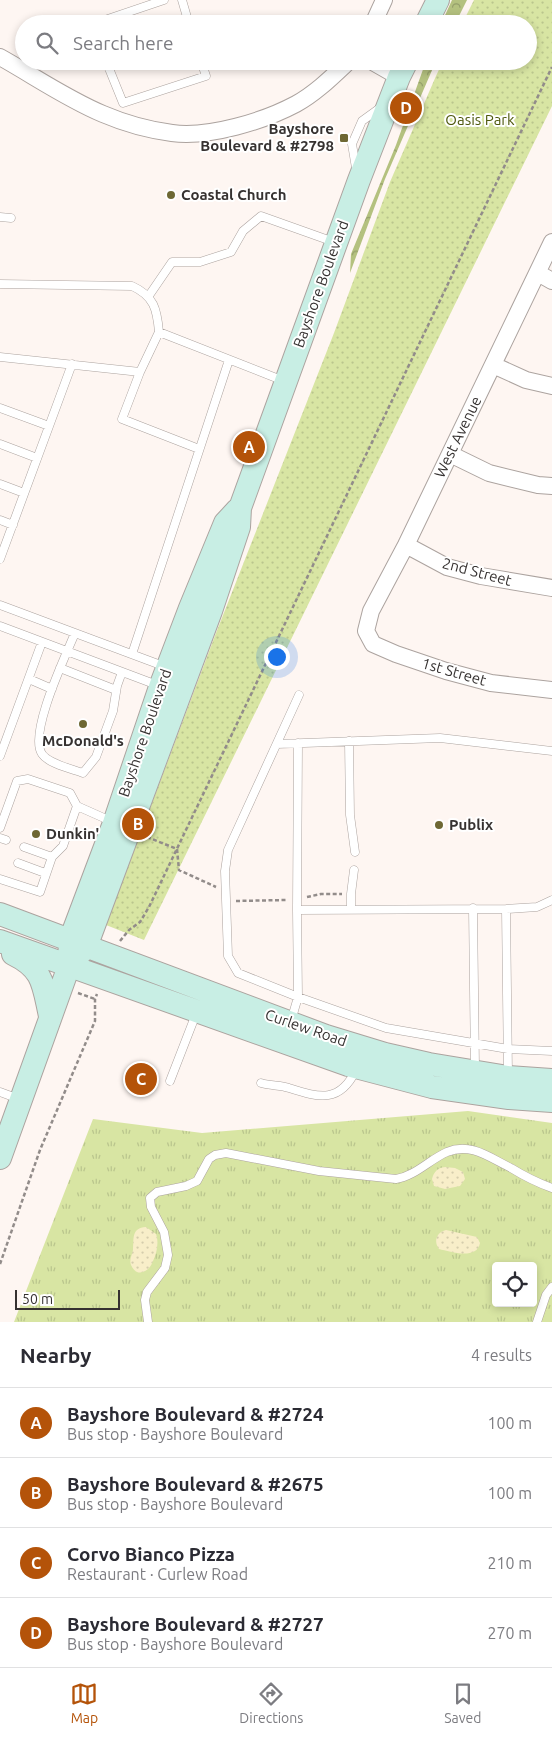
<!DOCTYPE html>
<meta charset="utf-8">
<style>
body{margin:0;font-family:Ubuntu,sans-serif;background:#f2f2f3;color:#2b2b33}
.controls{position:absolute;right:15px;bottom:15px;display:grid;overflow:hidden;border-radius:5px;box-shadow:0 2px 8px #0003}
.controls button{width:45px;height:45px;display:grid;place-items:center;padding:0;border:0;border-bottom:1px solid #e1e1e2;background:#fff;color:#2b2b33;font:25px sans-serif}
.scale{position:absolute;left:15px;bottom:12px;width:105px;box-sizing:border-box;padding-left:5px;border:2px solid #363231;border-top:0;font-size:14px;line-height:18px;white-space:nowrap;color:#363231;-webkit-text-stroke:4px #fff;paint-order:stroke}
.you{position:absolute;left:276px;top:656px;width:18px;height:18px;margin:-12px;border:4px solid #fff;border-radius:50%;background:#1a73e8;box-shadow:0 0 0 8px #1a73e833}
.badge{display:grid;place-items:center;width:32px;height:32px;border-radius:50%;background:#b45309;color:#fff;font-size:16px;font-weight:700}
.pin{position:absolute;translate:-50% -50%;border:2px solid #fff;box-shadow:0 1px 5px #0006}
.list{margin:0;padding:0;list-style:none}
h2{display:flex;justify-content:space-between;align-items:center;height:65px;margin:0;padding:0 20px;font-size:21px}
h2 small{font-size:16px;font-weight:400;color:#7c7c81}
.list li{display:grid;grid-template-columns:32px 1fr auto;gap:15px;align-items:center;box-sizing:border-box;height:70px;padding:0 20px;border-top:1px solid #e1e1e2}
.list b{display:block;font-size:19px;white-space:nowrap}
.list p{margin:0;font-size:16px;white-space:nowrap;color:#7c7c81}
.list em{font-size:16px;font-style:normal;color:#7c7c81}
.icon{flex:none;width:28px;height:28px;fill:none;stroke:currentColor;stroke-width:2;stroke-linecap:round;stroke-linejoin:round}
.map{position:relative;flex:none;width:552px;height:1322px;overflow:hidden}
.search{position:absolute;background:#fff;box-shadow:0 2px 8px #0003;left:15px;right:15px;top:15px;height:55px;display:flex;align-items:center;gap:12px;box-sizing:border-box;padding:0 18px;border-radius:28px;color:#7c7c81;font-size:19px}
.sheet{height:345px;background:#fff}
nav{display:flex;justify-content:space-around;align-items:center;box-sizing:border-box;height:70px;border-top:1px solid #e1e1e2;background:#fff;font-size:14px;color:#7c7c81}
nav a{display:grid;justify-items:center;gap:2px}
nav .on{color:#b45309}
.map>svg:first-child{display:block}
.grass{fill:url(#grass-tufts);fill-rule:evenodd}
.forest{fill:url(#forest-crowns)}
.sand{fill:url(#sand-dots)}
.park{fill:url(#park-dots)}
.lines{fill:none;stroke-linecap:round;stroke-linejoin:round}
.lane-casing{stroke:#aca39f;stroke-width:9}
.street-casing{stroke:#aca39f;stroke-width:18}
.secondary-casing{stroke:#aca39f;stroke-width:24}
.path{stroke:#928c8a;stroke-width:2.5;stroke-dasharray:4 2.5;stroke-linecap:butt}
.lane{stroke:#fff;stroke-width:8}
.street{stroke:#fff;stroke-width:16}
.secondary{stroke:#c8eee4;stroke-width:22}
.poi-dot{fill:#6e6834;stroke:#fff;stroke-width:2}
.labels{text-anchor:middle;stroke-width:4;stroke-linejoin:round;paint-order:stroke}
.park-label{font-size:15px;fill:#4f590e;stroke:#fff}
.poi-label{font-size:15px;font-weight:bold;fill:#363231;stroke:#fff;text-anchor:start}
.street-label{font-size:15px;fill:#363231;stroke:#fff}
</style>
<div class="map">
<svg width="552" height="1322" viewBox="0 0 552 1322">
<defs>
<pattern id="grass-tufts" width="24" height="20" patternUnits="userSpaceOnUse" patternTransform="scale(1.25)"><rect width="24" height="20" fill="#d8e5a3"/><path d="M3 7l-1-3M5 7V3M7 7l1-3M15 17l-1-3M17 17v-4M19 17l1-3" fill="none" stroke="#bac58d"/></pattern>
<pattern id="forest-crowns" width="20" height="18" patternUnits="userSpaceOnUse" patternTransform="scale(1.25)"><rect width="20" height="18" fill="#b4c17f"/><path d="M2 6a3 3 0 1 1 6 0M12 15a3 3 0 1 1 6 0" fill="none" stroke="#939d69"/></pattern>
<pattern id="sand-dots" width="8" height="8" patternUnits="userSpaceOnUse" patternTransform="scale(1.25)"><rect width="8" height="8" fill="#f8eec9"/><path d="M2 2h.1M6 6h.1" fill="none" stroke="#d5cdad" stroke-width="1.8" stroke-linecap="round"/></pattern>
<pattern id="park-dots" width="8" height="8" patternUnits="userSpaceOnUse" patternTransform="scale(1.25)"><rect width="8" height="8" fill="#d8e5a3"/><path d="M2 2h.1M6 6h.1" fill="none" stroke="#bac58d" stroke-width="1.8" stroke-linecap="round"/></pattern>
</defs>
<rect width="100%" height="100%" fill="#fef6f2"/>
<path class="grass" d="M468 1111 552 1123V1322H14L93 1119 202 1133ZM496 1266H533V1303H496Z"/>
<path class="forest" d="M452 0H467L455 24H441Z
M426 61H436L385 179 350 273 351 254 396 145Z"/>
<path class="sand" d="M445 1167 455 1168 463 1172 465 1179 460 1186 445 1189 434 1186 432 1179C434 1172 437 1168 445 1167Z
M146 1227 156 1234C159 1242 157 1253 153 1261 150 1271 137 1279 131 1265 129 1260 132 1255 133 1250 134 1239 131 1228 146 1227Z
M446 1230 477 1237 480 1243C477 1260 451 1252 439 1249 433 1241 437 1232 446 1230Z"/>
<path class="park" d="M474 0H552V106L144 940 106 925 216 633 334 333 390 182 436 76 443 61H528V24H462Z"/>
<g class="lines">
<g class="lane-casing">
<path id="lane" d="M182 0 189 24
M93 24 164 0
M106 61 123 103 206 76 201 61
M108 67 125 61
M356 168 352 144 362 121 380 108
M0 217 11 218
M0 284 132 286C154 296 157 309 159 332
M148 297 172 262H200L231 252 243 231 261 216 334 242
M0 357 140 372 159 332 284 381
M140 372 122 419 199 449
M0 408 49 426
M0 444 37 458
M0 484 24 493
M0 520 13 525
M0 559 72 364
M0 605 166 667
M0 626 157 685
M75 633C66 655 28 734 42 754 49 764 72 769 83 773L96 757 113 711 117 686 122 672
M132 654 229 360
M60 668 116 690
M29 679 52 689
M299 695 228 850 225 871 228 956 238 973 298 997 386 1028 508 1049 552 1051
M349 741 350 815 355 852
M277 744 440 738 552 751
M0 756 42 642
M0 828 17 781 28 779 70 793 77 806 113 822
M0 838 6 840
M24 847 52 857
M18 863 45 873
M0 879 40 892 52 857 63 846 77 806
M473 908 475 1069
M351 909V894L354 870
M506 909 508 1074
M297 910 298 743
M291 1021 298 997 297 910 506 909 537 907 552 900
M170 1081 196 1014
M261 1083C271 1086 281 1085 289 1088 320 1098 340 1103 356 1070
M0 1092 19 1099
M148 1322 145 1300 147 1292 165 1268 168 1255 164 1232 151 1207 150 1198 157 1192 186 1186 197 1181 209 1159 215 1155 226 1153 319 1171 396 1179C415 1176 429 1160 447 1152 471 1142 490 1158 511 1168 524 1176 538 1183 552 1188
M537 1322 546 1295 552 1287"/>
</g>
<g class="street-casing">
<path id="street" d="M373 24 384 0
M0 57C34 76 67 99 103 114 124 123 149 130 172 133 209 138 264 121 296 104 316 93 333 76 349 61
M371 61 399 77
M552 242 406 545 371 611 366 631 373 644 396 654 446 671 491 683 552 690
M538 273 552 281
M493 365 526 380 552 386
M450 454 489 473 538 485 552 486
M406 545 447 567 481 576 552 588"/>
</g>
<g class="secondary-casing">
<path id="secondary" d="M426 24 438 0
M0 914 326 1036 385 1054 429 1064 508 1077 552 1080
M0 941 348 1065 432 1087 509 1098 552 1101
M13 954C44 969 43 985 50 1016
M69 966 86 947 211 611 239 527 240 508 359 180 399 77 407 61
M0 1158 69 966 70 940 114 823 160 687 190 608 225 523 237 510"/>
</g>
<path class="path" d="M147 837 177 849 179 870 216 887
M307 897 321 894H342
M236 901 287 900
M120 941 129 930 140 922 149 907 552 67
M78 993 95 999
M0 1264 40 1150 95 1021V999L97 994"/>
<use href="#lane" class="lane"/>
<use href="#street" class="street"/>
<use href="#secondary" class="secondary"/>
</g>
<g class="poi-dot">
<rect x="339" y="133" width="10" height="10" rx="2.5"/>
<circle cx="171" cy="195" r="5"/>
<circle cx="83" cy="724" r="5"/>
<circle cx="439" cy="825" r="5"/>
<circle cx="36" cy="834" r="5"/>
</g>
<g class="labels">
<g class="park-label">
<text x="480" y="125">Oasis Park</text>
</g>
<g class="poi-label">
<text x="334" y="134" text-anchor="end">Bayshore<tspan x="334" dy="17">Boulevard &amp; #2798</tspan></text>
<text x="181" y="200">Coastal Church</text>
<text x="83" y="746" text-anchor="middle">McDonald's</text>
<text x="449" y="830">Publix</text>
<text x="46" y="839">Dunkin'</text>
</g>
<g class="street-label">
<text transform="translate(321 284) rotate(-70)" y="5">Bayshore Boulevard</text>
<text transform="translate(458 437) rotate(-64)" y="5">West Avenue</text>
<text transform="translate(477 572) rotate(15)" y="5">2nd Street</text>
<text transform="translate(454 672) rotate(16)" y="5">1st Street</text>
<text transform="translate(145 733) rotate(-71)" y="5">Bayshore Boulevard</text>
<text transform="translate(306 1028) rotate(19)" y="5">Curlew Road</text>
</g>
</g>
</svg>
<div class="controls">
<button><svg class="icon" aria-label="locate" viewBox="0 0 24 24"><circle cx="12" cy="12" r="6"/><path d="M12 2v4M12 18v4M2 12h4M18 12h4"/></svg></button>
</div>
<div class="scale">50 m</div>
<div class="you"></div>
<div class="pin badge" style="left:249px;top:447px">A</div>
<div class="pin badge" style="left:138px;top:824px">B</div>
<div class="pin badge" style="left:141px;top:1079px">C</div>
<div class="pin badge" style="left:406px;top:108px">D</div>
<div class="search"><svg class="icon" aria-label="search" viewBox="0 0 24 24"><circle cx="10" cy="10" r="6"/><path d="M15 15l6 6"/></svg>Search here</div>
</div>
<section class="sheet">
<h2>Nearby<small>4 results</small></h2>
<ul class="list">
<li><span class="badge">A</span><div><b>Bayshore Boulevard &amp; #2724</b><p>Bus stop · Bayshore Boulevard</p></div><em>100 m</em></li>
<li><span class="badge">B</span><div><b>Bayshore Boulevard &amp; #2675</b><p>Bus stop · Bayshore Boulevard</p></div><em>100 m</em></li>
<li><span class="badge">C</span><div><b>Corvo Bianco Pizza</b><p>Restaurant · Curlew Road</p></div><em>210 m</em></li>
<li><span class="badge">D</span><div><b>Bayshore Boulevard &amp; #2727</b><p>Bus stop · Bayshore Boulevard</p></div><em>270 m</em></li>
</ul>
</section>
<nav>
<a class="on"><svg class="icon" aria-label="map" viewBox="0 0 24 24"><path d="M3 6l6-2 6 2 6-2v14l-6 2-6-2-6 2zM9 4v14M15 6v14"/></svg>Map</a>
<a><svg class="icon" aria-label="directions" viewBox="0 0 24 24"><path d="M12 3l9 9-9 9-9-9zM9 14v-3h6M13 9l2 2-2 2"/></svg>Directions</a>
<a><svg class="icon" aria-label="saved" viewBox="0 0 24 24"><path d="M7 4h10v16l-5-4-5 4z"/></svg>Saved</a>
</nav>
